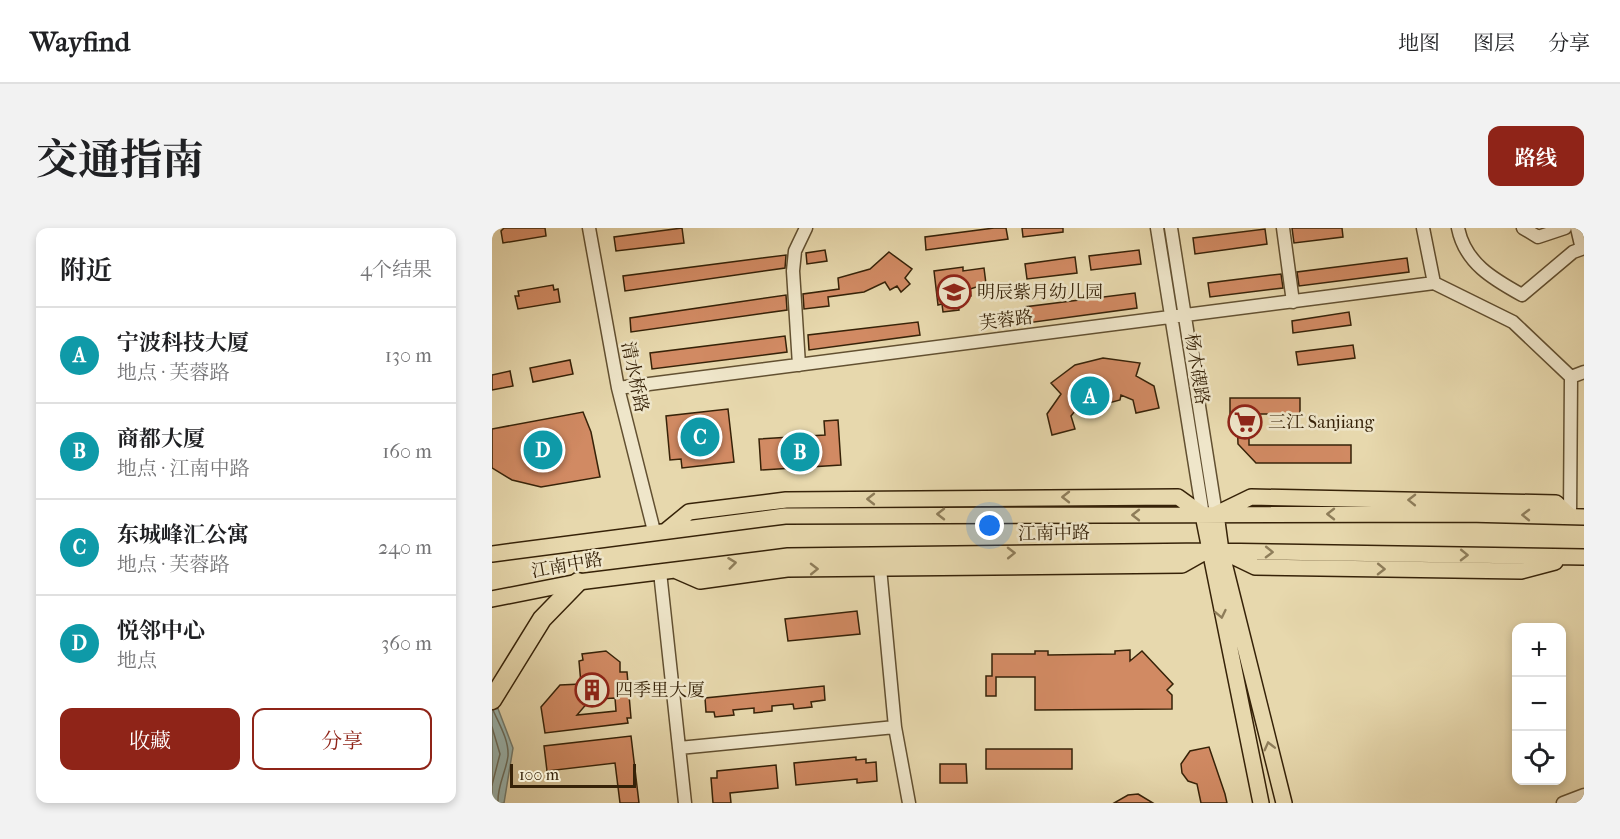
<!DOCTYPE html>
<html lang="zh">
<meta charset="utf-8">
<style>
body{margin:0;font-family:"IM FELL French Canon","Noto Serif SC",serif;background:#f2f2f2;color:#202124}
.controls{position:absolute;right:18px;bottom:18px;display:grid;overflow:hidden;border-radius:12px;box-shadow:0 3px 9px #0003}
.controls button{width:54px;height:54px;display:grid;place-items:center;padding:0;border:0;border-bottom:2px solid #e0e0e0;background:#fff;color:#202124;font:30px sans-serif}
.scale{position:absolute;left:18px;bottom:15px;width:126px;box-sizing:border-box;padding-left:6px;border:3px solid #362208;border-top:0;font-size:16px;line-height:21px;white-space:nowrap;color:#362208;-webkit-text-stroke:4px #efe6ca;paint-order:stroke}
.you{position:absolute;left:498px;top:298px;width:21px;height:21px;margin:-15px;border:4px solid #fff;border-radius:50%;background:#1a73e8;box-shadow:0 0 0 9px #1a73e833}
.badge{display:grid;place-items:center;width:39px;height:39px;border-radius:50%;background:#8f2418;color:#fff;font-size:20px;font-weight:700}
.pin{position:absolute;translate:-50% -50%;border:3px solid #fff;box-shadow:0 2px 6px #0006}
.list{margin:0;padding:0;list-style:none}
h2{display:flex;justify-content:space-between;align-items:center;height:78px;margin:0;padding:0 24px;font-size:26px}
h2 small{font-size:20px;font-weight:400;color:#757577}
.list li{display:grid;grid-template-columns:39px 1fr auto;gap:18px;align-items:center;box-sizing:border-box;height:96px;padding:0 24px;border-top:2px solid #e0e0e0}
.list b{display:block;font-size:22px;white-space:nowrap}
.list p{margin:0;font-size:20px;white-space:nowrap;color:#757577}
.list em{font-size:20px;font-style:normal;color:#757577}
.actions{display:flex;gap:12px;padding:18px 24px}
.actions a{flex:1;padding:14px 0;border:2px solid #8f2418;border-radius:12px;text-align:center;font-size:21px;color:#8f2418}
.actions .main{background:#8f2418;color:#fff}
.icon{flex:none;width:33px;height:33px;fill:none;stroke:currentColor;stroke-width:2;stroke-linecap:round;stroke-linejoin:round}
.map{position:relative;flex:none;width:1092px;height:575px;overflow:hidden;border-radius:12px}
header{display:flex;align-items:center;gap:36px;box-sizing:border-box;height:84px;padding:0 30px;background:#fff;border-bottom:2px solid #e0e0e0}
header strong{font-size:28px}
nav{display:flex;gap:33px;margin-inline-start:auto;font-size:21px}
.intro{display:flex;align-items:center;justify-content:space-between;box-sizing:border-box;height:144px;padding:0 36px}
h1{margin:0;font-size:42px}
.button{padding:15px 27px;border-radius:12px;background:#8f2418;color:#fff;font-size:21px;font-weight:700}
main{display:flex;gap:36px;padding:0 36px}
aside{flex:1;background:#fff;border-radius:12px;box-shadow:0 3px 9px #0003}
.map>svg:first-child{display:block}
.water{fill:#9ab8b4;stroke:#727c6f;stroke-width:1.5}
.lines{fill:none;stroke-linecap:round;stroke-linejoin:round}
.shore{stroke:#686d5e;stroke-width:1.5}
.building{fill:#d18a63;stroke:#362208;stroke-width:1.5;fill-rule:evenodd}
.minor-casing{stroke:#625031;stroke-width:15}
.major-casing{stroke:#362208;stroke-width:18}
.highway-casing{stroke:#362208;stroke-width:21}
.minor{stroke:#efe6ca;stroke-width:12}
.major{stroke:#e7d8ad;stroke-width:15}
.highway{stroke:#e7d8ad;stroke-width:18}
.oneway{stroke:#8e7d5a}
.labels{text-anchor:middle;stroke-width:5;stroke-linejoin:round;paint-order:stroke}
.poi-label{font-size:18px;fill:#362208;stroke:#efe6ca;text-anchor:start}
.street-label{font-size:18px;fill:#362208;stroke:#efe6ca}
</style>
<header>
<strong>Wayfind</strong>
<nav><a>地图</a><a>图层</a><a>分享</a></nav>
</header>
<div class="intro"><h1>交通指南</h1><a class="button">路线</a></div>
<main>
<aside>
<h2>附近<small>4个结果</small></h2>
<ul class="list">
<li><span class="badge" style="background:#0f9aa8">A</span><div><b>宁波科技大厦</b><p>地点 · 芙蓉路</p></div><em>130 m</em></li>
<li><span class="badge" style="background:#0f9aa8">B</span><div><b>商都大厦</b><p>地点 · 江南中路</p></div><em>160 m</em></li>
<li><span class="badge" style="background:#0f9aa8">C</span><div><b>东城峰汇公寓</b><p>地点 · 芙蓉路</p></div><em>240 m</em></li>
<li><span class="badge" style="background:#0f9aa8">D</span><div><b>悦邻中心</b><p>地点</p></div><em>360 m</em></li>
</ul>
<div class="actions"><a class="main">收藏</a><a>分享</a></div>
</aside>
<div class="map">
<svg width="1092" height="575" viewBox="0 0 1092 575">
<rect width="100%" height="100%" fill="#e7d8ad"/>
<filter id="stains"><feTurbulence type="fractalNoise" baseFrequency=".00333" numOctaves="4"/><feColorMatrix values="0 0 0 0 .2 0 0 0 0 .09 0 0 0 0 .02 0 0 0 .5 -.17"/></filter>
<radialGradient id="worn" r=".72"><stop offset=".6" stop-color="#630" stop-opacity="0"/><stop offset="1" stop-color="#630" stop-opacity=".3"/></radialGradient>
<path class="water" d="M0 465 21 520 12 575H0Z"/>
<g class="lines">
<path class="shore" d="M1 482C7 496 17 512 16 528 14 544 5 558 6 575
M0 499 8 526 0 557"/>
</g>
<path class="building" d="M12 0H53L54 8 11 15 9 3Z
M190 0 192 15 124 23 122 9Z
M502 0H514L516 11 434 22 433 9Z
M530 0H571V4L531 9Z
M800 0H850L851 9 802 15Z
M773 1 775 16 703 26 701 10Z
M333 22 335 33 315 36 314 25Z
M647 22 649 36 599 42 597 28Z
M397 24 420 41 413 50 418 56 409 64 405 58 398 62 393 54 372 64 336 69 337 78 312 81 311 66 347 61 346 50 378 41Z
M294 27 293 40 133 63 131 48Z
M583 29 585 45 535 51 533 36Z
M915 30 917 44 807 58 805 44Z
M471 39V43L492 40 494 56 478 61 479 68 466 73 467 82 451 84 450 76 446 77 442 43Z
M789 46 791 60 718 69 716 55Z
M61 57 62 62 66 61 68 74 26 81 23 68H27L26 63Z
M643 65 645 80 535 95 532 79Z
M294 67 295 82 139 104 138 90Z
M857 84 859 97 801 105 800 93Z
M426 94 428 107 317 122 316 107Z
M293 108 295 124 160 141 158 125Z
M861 117 863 130 806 137 804 124Z
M611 130 648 135 644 148 662 158 667 180 644 185 641 172 629 167 628 172 591 182 587 178 579 188 583 201 560 207 555 186 569 166 559 155 583 137Z
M78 132 81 146 41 154 38 140Z
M18 143 21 158 0 162V147Z
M738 170H808V186H757V217H859V235H764L746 216 745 186H738Z
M236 181 242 234 190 240 189 231 178 232 174 188Z
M91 184 99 204 108 249 49 259 20 252 0 240V201Z
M346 192 349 237 269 242 267 211 333 207 332 193Z
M365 383 368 406 296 413 293 391Z
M638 422V433L650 423 681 456 675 462 680 467V481L543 482V449H504V468H494V448H500V426H543V423H556V427L623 426V423Z
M114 423 128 434V444H135L139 490H135L136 495 53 505 49 479 68 457 89 456 87 433 91 432 90 426ZM102 467 106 471 123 470 124 483 85 487Z
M332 458 333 472 319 474 320 479 302 481 301 476 280 478V483L262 485V480L241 482 242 487 223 489 222 484H214L213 470Z
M139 508 147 575H128L123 535 55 543 52 518Z
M717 519 733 566 735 575H709L705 556 696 553 690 545 689 536 698 523Z
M494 521H580V541H494Z
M364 529V532L374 531V535L384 534 385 553 365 555V551L304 557 302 535Z
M448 536H474L475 555H448Z
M284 537 286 560 238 565 239 575H221L219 550H225V543Z
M646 566 661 575H622L636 567Z"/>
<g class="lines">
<g class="minor-casing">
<path id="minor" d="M97 0 126 160 162 303
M665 0 711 287
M679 0 724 286
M791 0 801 74
M931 0 942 55
M966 0C973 35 1001 51 1030 67L1081 24 1092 20
M1031 0 1046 9 1073 0
M1085 0 1089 17
M942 55 1021 94 1079 149 1078 288
M307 137 301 43 303 23 314 0
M1079 149 1092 144
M126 160 942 55
M388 340 403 499 417 575
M168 344 193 575
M187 520 403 499
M1071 575 1092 567"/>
</g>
<g class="major-casing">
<path id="major" d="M175 302 197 284 294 272 686 269 711 287 769 575
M734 325 763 339 1029 343 1063 334
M0 326 293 288 975 286 1092 289
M185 343 208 353 295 341 690 337 713 324
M0 371 86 354 296 328 716 323 1092 329
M792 575 729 323 724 286 759 269 1064 275 1078 288"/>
</g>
<g class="highway-casing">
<path id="highway" d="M0 472 50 391 86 354"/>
</g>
<use href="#minor" class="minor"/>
<use href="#major" class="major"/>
<use href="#highway" class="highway"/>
</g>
<defs><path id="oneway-chevron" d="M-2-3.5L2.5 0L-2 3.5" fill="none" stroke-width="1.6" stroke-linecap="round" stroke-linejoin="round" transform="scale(1.5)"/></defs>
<g class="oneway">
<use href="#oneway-chevron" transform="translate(574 269) rotate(180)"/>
<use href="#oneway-chevron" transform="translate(379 271) rotate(180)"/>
<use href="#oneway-chevron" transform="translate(920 272) rotate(-179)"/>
<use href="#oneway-chevron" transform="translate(449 286) rotate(180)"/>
<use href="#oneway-chevron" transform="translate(839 286) rotate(-180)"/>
<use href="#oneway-chevron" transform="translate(644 287) rotate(-180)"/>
<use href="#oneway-chevron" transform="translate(1034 287) rotate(-179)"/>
<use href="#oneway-chevron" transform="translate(777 324) rotate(1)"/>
<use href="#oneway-chevron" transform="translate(519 325) rotate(-1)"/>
<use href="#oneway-chevron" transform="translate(972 327) rotate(1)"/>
<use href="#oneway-chevron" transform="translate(240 335) rotate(-7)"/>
<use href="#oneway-chevron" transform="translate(322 341) rotate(-1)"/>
<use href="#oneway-chevron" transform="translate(889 341) rotate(1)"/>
<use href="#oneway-chevron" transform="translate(729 386) rotate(78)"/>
<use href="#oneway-chevron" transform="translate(777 518) rotate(-104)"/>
</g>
<defs>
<g id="school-ring" transform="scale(1.725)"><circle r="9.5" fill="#efe6ca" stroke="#8f2418" stroke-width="1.5"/><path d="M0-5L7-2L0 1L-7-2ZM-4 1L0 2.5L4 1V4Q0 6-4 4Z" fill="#8f2418"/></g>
<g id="supermarket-ring" transform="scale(1.725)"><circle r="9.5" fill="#efe6ca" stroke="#8f2418" stroke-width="1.5"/><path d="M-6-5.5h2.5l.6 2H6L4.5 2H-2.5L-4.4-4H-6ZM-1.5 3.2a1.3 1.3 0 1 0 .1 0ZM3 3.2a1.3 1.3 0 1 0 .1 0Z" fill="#8f2418"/></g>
<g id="building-ring" transform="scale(1.725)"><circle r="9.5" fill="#efe6ca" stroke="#8f2418" stroke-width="1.5"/><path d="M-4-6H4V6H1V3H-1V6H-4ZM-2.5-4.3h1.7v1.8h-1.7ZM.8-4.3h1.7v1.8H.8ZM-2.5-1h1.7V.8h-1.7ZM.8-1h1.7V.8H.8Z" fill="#8f2418"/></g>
</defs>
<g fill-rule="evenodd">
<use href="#school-ring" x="462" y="64"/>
<use href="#supermarket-ring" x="753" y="194"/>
<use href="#building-ring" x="100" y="462"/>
</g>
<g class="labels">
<g class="poi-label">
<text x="485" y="70">明辰紫月幼儿园</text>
<text x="776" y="200">三江 Sanjiang</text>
<text x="123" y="468">四季里大厦</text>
</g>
<g class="street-label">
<text transform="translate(514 92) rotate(-7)" y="6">芙蓉路</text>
<text transform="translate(705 141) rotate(81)" y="6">杨木碶路</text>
<text transform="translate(143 149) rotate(78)" y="6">清水桥路</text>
<text transform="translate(562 305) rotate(-1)" y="6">江南中路</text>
<text transform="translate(75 337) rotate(-10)" y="6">江南中路</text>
</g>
</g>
<rect width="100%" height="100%" filter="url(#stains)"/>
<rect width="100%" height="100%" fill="url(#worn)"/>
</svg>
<div class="controls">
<button>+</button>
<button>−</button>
<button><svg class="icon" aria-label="locate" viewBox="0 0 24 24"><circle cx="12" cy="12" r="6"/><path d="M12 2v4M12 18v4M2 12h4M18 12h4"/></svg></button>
</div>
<div class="scale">100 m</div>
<div class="you"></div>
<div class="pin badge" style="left:598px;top:168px;background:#0f9aa8">A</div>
<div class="pin badge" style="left:308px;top:224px;background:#0f9aa8">B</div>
<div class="pin badge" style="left:208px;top:209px;background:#0f9aa8">C</div>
<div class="pin badge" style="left:51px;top:222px;background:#0f9aa8">D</div>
</div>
</main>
